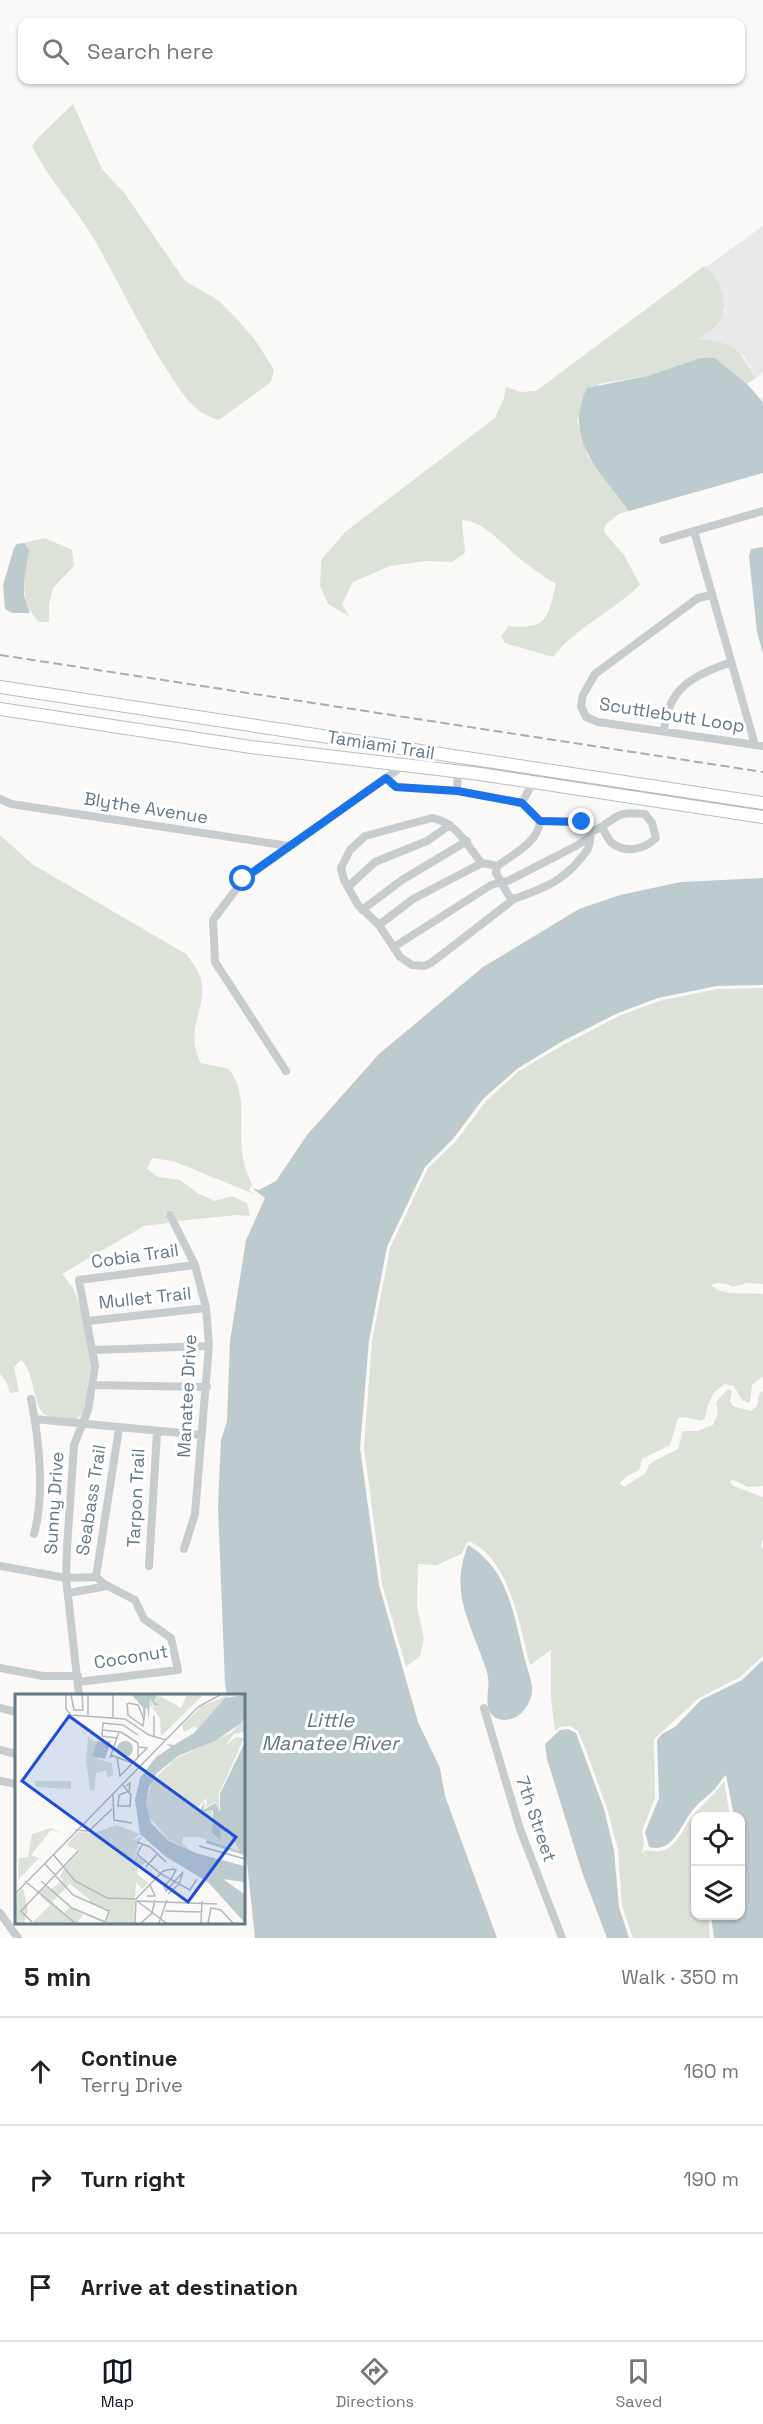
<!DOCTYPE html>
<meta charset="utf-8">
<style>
body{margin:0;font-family:"Space Grotesk",sans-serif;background:#f2f2f2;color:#222}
.controls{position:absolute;right:18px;bottom:18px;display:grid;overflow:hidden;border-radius:12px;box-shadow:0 2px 4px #0004}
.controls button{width:54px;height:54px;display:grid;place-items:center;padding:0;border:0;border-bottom:2px solid #e0e0e0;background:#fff;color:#222;font:30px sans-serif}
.stop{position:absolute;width:18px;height:18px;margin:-14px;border:4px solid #1a73e8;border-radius:50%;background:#fff}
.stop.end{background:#1a73e8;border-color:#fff;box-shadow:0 2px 6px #0008}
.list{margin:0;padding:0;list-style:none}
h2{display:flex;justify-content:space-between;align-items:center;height:78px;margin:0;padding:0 24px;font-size:26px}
h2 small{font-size:20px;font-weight:400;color:#767676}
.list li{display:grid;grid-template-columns:39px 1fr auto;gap:18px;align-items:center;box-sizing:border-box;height:108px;padding:0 24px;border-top:2px solid #e0e0e0}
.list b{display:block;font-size:22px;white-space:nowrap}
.list p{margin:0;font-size:20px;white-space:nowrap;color:#767676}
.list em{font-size:20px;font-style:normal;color:#767676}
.icon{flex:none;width:33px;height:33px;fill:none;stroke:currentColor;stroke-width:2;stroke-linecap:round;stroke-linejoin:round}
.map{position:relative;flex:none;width:763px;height:1938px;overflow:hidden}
.search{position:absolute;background:#fff;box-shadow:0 2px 4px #0004;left:18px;right:18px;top:18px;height:66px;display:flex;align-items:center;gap:15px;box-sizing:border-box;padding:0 21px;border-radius:12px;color:#767676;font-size:22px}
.sheet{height:402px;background:#fff}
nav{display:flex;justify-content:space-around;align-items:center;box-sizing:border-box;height:84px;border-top:2px solid #e0e0e0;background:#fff;font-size:16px;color:#767676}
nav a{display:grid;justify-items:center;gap:3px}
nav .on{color:#111827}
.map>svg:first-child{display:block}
.built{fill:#e8e9e8}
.green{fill:#dce2d8}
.water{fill:#bdcbce}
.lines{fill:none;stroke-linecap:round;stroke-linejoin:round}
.primary-casing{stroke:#b8bec1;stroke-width:14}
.minor{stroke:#c7cccf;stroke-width:8}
.primary{stroke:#fff;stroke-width:12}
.rail{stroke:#a5aeb2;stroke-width:2;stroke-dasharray:9 4.5;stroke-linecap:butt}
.route{stroke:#1a73e8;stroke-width:8}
.labels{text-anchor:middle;stroke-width:6;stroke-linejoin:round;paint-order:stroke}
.street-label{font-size:18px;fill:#637984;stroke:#fff}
.water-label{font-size:20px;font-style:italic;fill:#5e787d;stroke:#fff}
.inset-road{fill:none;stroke:#b0babf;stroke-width:1.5}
.view{fill:#1d4ed8;fill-opacity:0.15;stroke:#1d4ed8;stroke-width:3}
.inset-edge{fill:none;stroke:#637984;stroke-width:3}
</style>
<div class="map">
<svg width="763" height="1938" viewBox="0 0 763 1938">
<rect width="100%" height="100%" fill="#faf9f7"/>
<path class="built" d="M763 226V372L756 378 743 355 697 339 719 323 725 310 710 269 706 267Z"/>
<path class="green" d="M73 104 102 169 125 194 185 281 218 300 236 318 256 341 274 370 271 382 219 420C203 416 193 407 183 394 147 344 122 287 91 234 72 204 48 178 32 146L38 138Z
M704 266C719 273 730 307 720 321 716 328 704 333 698 339 739 344 735 346 756 378L747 384 715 358H700L647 376 599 384 577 421 588 456 629 511 619 514 605 525 604 532 624 555 640 585C613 611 575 628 553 657L505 643 501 636 509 626C548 630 548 617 556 584 542 575 529 567 517 556 502 544 484 521 462 520L465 553 452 562 426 561 390 566 353 582 342 604 349 616 328 604 320 586 321 560 345 532 495 418 504 398 506 387 521 392 536 391Z
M45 538 72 550 74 566 53 588 49 605V622H39C19 602 23 575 29 550L24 543Z
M0 835 32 864 186 954C192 962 198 969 201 979 208 1009 183 1028 201 1063L229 1069C251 1098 235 1134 245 1167 246 1173 250 1179 252 1185L249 1190 254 1194 173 1161 152 1158 147 1169 158 1177 180 1180 199 1194 215 1201 232 1196 247 1203 250 1216 237 1215 178 1221 171 1210 165 1214 169 1223 144 1226 62 1274 73 1288 81 1308 91 1362 84 1411 77 1419C68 1418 56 1420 47 1416 32 1410 36 1373 21 1360L14 1367 19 1392 10 1393 6 1381 0 1374Z
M763 988V1284L747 1283 733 1287C728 1283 716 1282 711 1285 723 1297 747 1292 763 1294V1376L752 1385 750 1401 748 1403 742 1400 734 1386 725 1384C711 1392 708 1403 705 1418L701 1421 685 1417 678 1418 670 1445 642 1459 639 1470 627 1476 620 1483 624 1487 646 1473 649 1465 654 1461 678 1449 683 1431H698L713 1425 718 1414 716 1402 728 1389 732 1391 730 1401 733 1406 751 1411 757 1406 759 1395 763 1390V1486L748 1487 732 1479 730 1482 733 1486 763 1497V1539L761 1545 763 1550V1656L740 1677 699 1698 654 1739 655 1798 642 1831 644 1843 642 1853 646 1850C676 1858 680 1830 695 1813 705 1801 716 1793 724 1781L730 1816H696V1916H708L710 1938H633L622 1906 618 1850 607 1808 585 1748 578 1731 570 1726 560 1727 555 1731 551 1699V1650L530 1665C520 1628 510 1557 468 1541L461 1554 437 1565 418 1564 417 1607 424 1638 420 1656 406 1667 382 1584 364 1447 372 1341 390 1248 428 1168 456 1141 486 1101 519 1071 563 1045 619 1016 659 1001 717 989Z"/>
<path class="water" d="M700 358H715L747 384 763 402V473L629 511C601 472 562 439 587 388L647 376Z
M24 543 29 550 24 582V595L30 613H12L5 609 3 585 14 548 17 544Z
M763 547V654L757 632 749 556 751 549Z
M763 878V985L717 986 658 998 618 1013 561 1042 517 1069 483 1099 453 1139 425 1167 387 1247 369 1341 360 1448 379 1585 418 1722 440 1768 445 1796 497 1938H255L243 1825V1695H227L225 1683 218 1507 221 1440 227 1421 230 1341 246 1240 265 1198 252 1188 259 1190 276 1181 307 1135 379 1054 483 967 579 909 620 895 681 882Z
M468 1545C479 1551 490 1563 497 1573 512 1598 517 1628 524 1656 526 1666 531 1677 532 1687 533 1700 524 1715 511 1719 505 1721 497 1720 493 1716 483 1706 490 1689 488 1677 487 1669 483 1662 481 1655 466 1615 451 1588 468 1545Z
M763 1660V1938H714L711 1916H740V1816H734L726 1775C720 1780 719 1785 714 1790 706 1798 696 1804 690 1814 679 1829 672 1853 649 1847L645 1832 659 1798 657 1740 662 1734 675 1727 701 1700 742 1680Z
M568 1729 576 1733 604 1809 614 1851 619 1907 629 1938H607L582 1872 547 1759 545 1744 560 1730Z"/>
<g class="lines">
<g class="primary-casing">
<path id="primary" d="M0 687 763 803
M0 709 251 747 480 774 763 817"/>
</g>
<path class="minor" d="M694 531 755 745
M663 540 763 511
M712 595 698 598 595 674 583 695 581 706 586 717 598 722 763 746
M664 731C668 687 693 676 731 662
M458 772 457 791 522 803
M386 778 396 787 457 791
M533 782 522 803 540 821C538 843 513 854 497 866L496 873 501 882 508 881 576 846 590 837 591 832 582 822 540 821
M0 799 11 804 289 846
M591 832C618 821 610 810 645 814L652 823 656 838C645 849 626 854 612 843 608 840 605 832 602 827
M497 866 482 863C466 845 458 823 432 818L365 836 350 850 341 868 344 880 358 905 379 925 400 957 412 965 424 966 431 963 514 899
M348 887 375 862 427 841 450 825
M362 910 402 880 467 841
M379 925 413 899 482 863
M394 947 491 885 501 882 509 896 514 899C542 889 562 882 581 858 587 851 591 846 590 837
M286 1071 215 962 213 920 243 880 404 765 408 749
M170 1215 195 1265 206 1308 209 1346 195 1514 184 1549
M88 1321 206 1308
M94 1350 209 1346
M92 1385 207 1387
M31 1399C39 1439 45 1495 34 1534
M35 1419 202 1435
M0 1566 66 1578 96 1577 104 1584 135 1600 144 1619 171 1638 178 1670 78 1682
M149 1566 157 1432
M96 1577 119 1428
M68 1593 108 1586
M0 1668 43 1676H78
M79 1695 66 1578 67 1548 74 1445 88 1410 95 1366 79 1280 195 1265
M0 1708 16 1712
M484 1708 520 1829 562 1938
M0 1750 16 1754
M0 1781 16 1784
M0 1913 18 1938"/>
<use href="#primary" class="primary"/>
<path class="rail" d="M0 655 763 772"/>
</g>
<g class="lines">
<path class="route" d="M243 879 386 778 396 787 458 791 522 803 540 821 582 822"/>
</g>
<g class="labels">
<g class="street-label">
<text transform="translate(672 715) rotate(9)" y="6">Scuttlebutt Loop</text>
<text transform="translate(381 745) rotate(9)" y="6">Tamiami Trail</text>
<text transform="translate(146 808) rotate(9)" y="6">Blythe Avenue</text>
<text transform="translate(135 1256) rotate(-8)" y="6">Cobia Trail</text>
<text transform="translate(145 1298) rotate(-6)" y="6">Mullet Trail</text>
<text transform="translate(187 1396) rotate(-87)" y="6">Manatee Drive</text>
<text transform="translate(136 1498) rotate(-87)" y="6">Tarpon Trail</text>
<text transform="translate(91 1500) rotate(-81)" y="6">Seabass Trail</text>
<text transform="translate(54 1503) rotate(-86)" y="6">Sunny Drive</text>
<text transform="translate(131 1657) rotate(-9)" y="6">Coconut</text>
<text transform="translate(536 1819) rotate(71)" y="6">7th Street</text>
</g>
<g class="water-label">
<text x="330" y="1727">Little<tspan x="330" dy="23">Manatee River</tspan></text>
</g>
</g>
<g transform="translate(15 1694)">
<rect width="230" height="230" fill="#faf9f7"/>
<path d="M143 1 166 14 171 2 188 1 146 42 145 24 135 11 136 5 138 14 144 11 139 8ZM214 1 182 35 180 32 169 38 167 31 187 12ZM229 26V38L219 40 210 52 221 43 229 44 204 100V116L200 108 188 115 192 110 191 104 182 115 187 118 197 116V140L206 147 205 136 213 140 225 157 183 143H168L167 149 175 156 154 146 134 123 131 109 137 87 160 65 216 39ZM73 43 80 48 86 46 79 55 83 65 97 69 98 81 93 84 91 76 81 79 79 97 75 95 71 68ZM20 87H56V95L21 93ZM102 131 125 140 116 147 127 142 120 161 133 168 123 173 122 180 133 189 127 195 121 188 119 229H92L94 215 74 209 75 206 55 190 37 208 49 219 54 213 68 221 62 229H17L35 211 23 199 30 192 35 196 48 186 45 183 50 172 64 157 51 151 63 138 79 139ZM36 134 48 140 36 136 16 161 24 164 3 186 4 164 13 163 17 140ZM8 194 13 216 9 229H0V203Z" fill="#dce2d8"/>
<path d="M117 1H142L139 8 144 10 140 13 135 5 134 25 132 13 128 21V14ZM229 1V25L225 30 200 47 163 62 142 79 134 93 131 109 136 129 154 147 181 159 229 172V188L208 185 229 200V228L194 189 150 162 125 140 120 106 125 84 141 63 156 53 151 50 159 51 179 39 210 4ZM102 55a8 8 0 1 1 16 0a8 8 0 1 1-16 0ZM96 47 90 65 77 62 82 48ZM229 50V161L191 149 192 146 225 157 214 140 205 136 206 147 197 139 198 116 187 118 186 114 190 107 188 116 200 109 205 117V100Z" fill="#bdcbce"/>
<path class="inset-road" d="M51 1V15L56 21 110 25 134 41 151 46M56 1 59 16H68L67 1M73 1V21M112 9 113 21 128 32 130 17M113 9 123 11 129 25M139 22V42M98 23V1M87 36 106 38 123 49V63M102 44 87 42 88 29 108 31 123 41M96 61 117 69M102 63 105 82 132 54 124 53M95 64 104 38M108 91 114 99 115 89 111 92M112 98 104 101 103 112H115L116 99M98 101 99 126 117 129M60 136 74 137 97 115M122 148 135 153 151 168M128 149 122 160 146 180 175 196 182 185M184 152 230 165M38 160 60 187 92 204 121 205 148 177 158 175 161 176 156 185M30 170 58 201 94 217 90 229M131 173 143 159M156 185 149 192 151 197 168 178M10 187 60 229M26 187 57 214 90 228M0 200 183 13 205 1M153 200 164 190 168 178M132 202H140L135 191M121 207 202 210M122 207 151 229M150 217 187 218M17 228 6 217 63 157M120 229 121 207M126 229 137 219 140 206M144 229 152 206M186 229 187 207M193 229 196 214 206 216 218 229"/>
<path class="view" d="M54 22 221 143 173 208 7 87Z"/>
<rect width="230" height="230" class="inset-edge"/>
</g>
</svg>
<div class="controls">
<button><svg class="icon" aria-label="locate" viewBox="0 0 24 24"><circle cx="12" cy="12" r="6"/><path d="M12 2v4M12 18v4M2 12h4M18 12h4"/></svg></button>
<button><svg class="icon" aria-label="layers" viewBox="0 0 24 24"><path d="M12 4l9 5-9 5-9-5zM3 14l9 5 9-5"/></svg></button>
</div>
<div class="stop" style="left:243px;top:879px"></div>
<div class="stop end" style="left:582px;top:822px"></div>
<div class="search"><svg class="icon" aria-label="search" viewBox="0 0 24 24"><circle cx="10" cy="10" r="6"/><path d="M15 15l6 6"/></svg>Search here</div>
</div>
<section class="sheet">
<h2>5 min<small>Walk · 350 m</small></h2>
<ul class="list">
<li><svg class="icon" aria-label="ahead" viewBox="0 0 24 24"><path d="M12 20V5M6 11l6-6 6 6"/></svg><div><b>Continue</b><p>Terry Drive</p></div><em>160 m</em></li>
<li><svg class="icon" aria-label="right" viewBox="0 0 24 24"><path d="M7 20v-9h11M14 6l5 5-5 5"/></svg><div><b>Turn right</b></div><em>190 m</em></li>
<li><svg class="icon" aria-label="arrive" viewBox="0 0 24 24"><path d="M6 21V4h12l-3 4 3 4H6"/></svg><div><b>Arrive at destination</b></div></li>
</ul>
</section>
<nav>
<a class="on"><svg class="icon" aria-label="map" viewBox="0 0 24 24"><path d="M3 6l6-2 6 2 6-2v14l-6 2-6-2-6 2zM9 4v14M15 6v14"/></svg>Map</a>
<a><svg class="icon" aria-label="directions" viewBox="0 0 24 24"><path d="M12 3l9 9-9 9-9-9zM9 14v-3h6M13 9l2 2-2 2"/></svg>Directions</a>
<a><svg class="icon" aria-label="saved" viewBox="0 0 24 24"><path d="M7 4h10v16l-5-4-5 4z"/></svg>Saved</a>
</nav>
